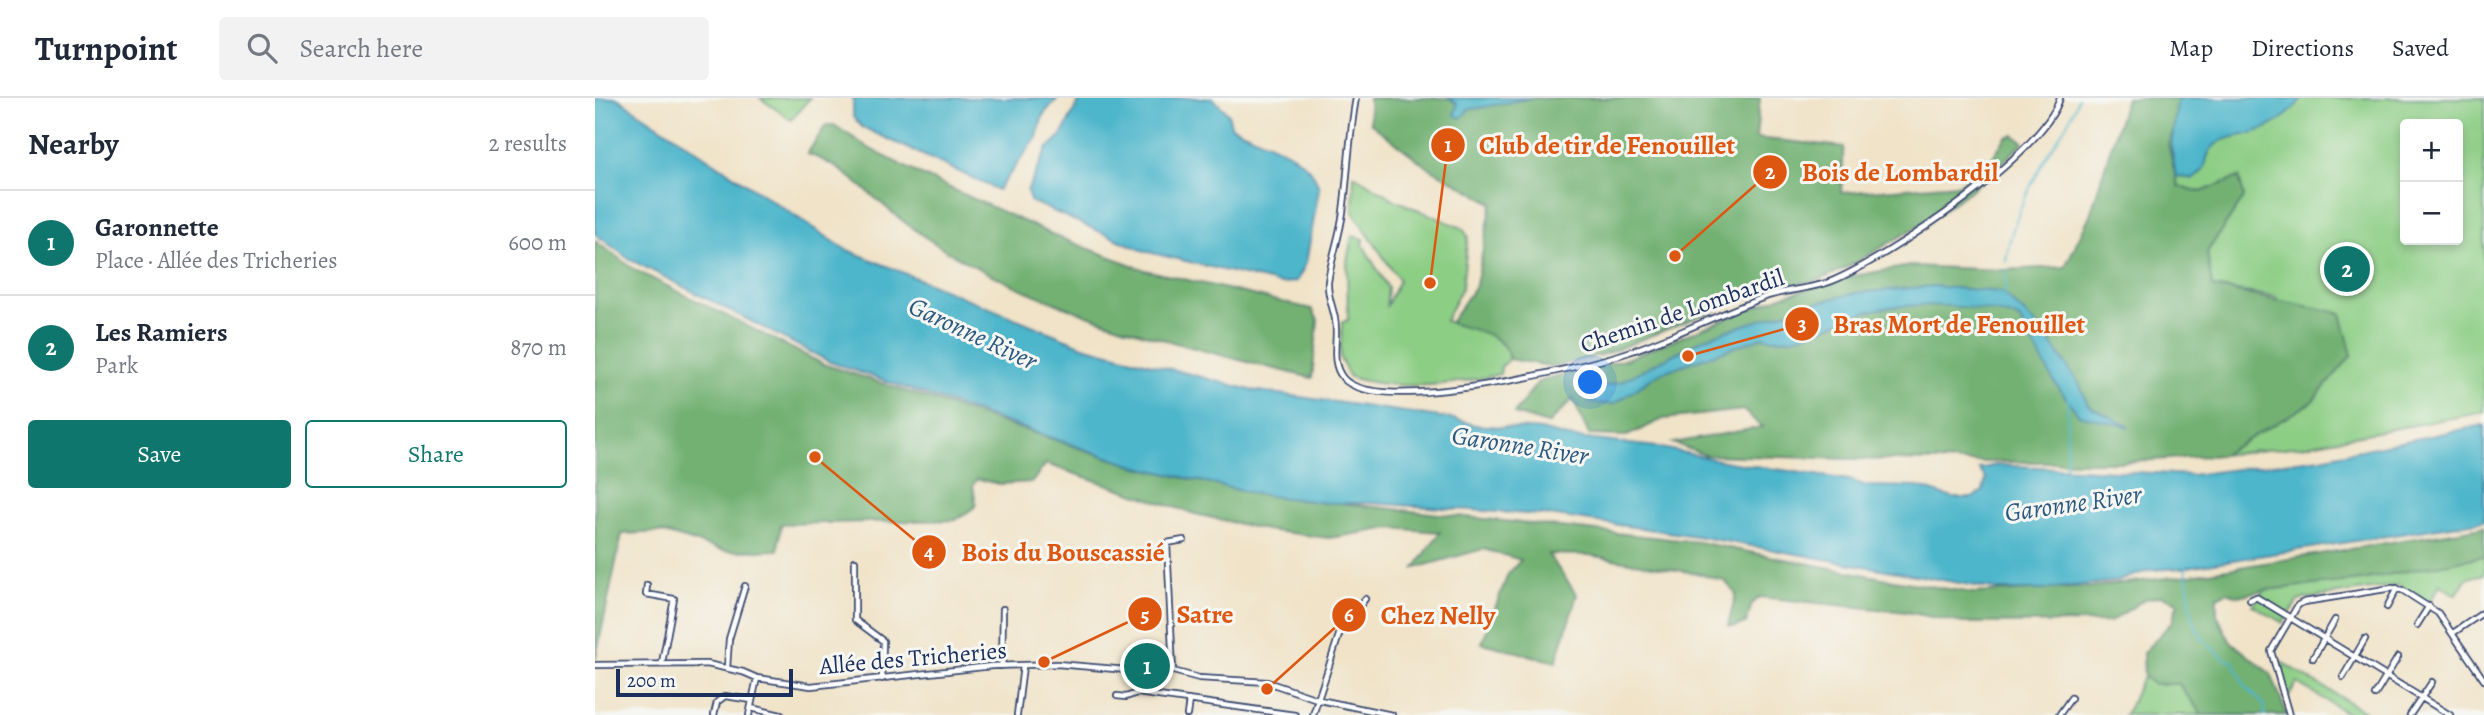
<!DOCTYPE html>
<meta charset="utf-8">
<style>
body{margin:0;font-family:Alegreya,serif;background:#f2f2f3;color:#1f2937}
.controls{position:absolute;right:21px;top:21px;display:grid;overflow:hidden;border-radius:7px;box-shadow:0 4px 10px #0003}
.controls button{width:63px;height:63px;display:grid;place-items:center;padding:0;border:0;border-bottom:2px solid #e0e1e3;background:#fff;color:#1f2937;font:35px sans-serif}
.scale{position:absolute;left:21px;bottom:18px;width:177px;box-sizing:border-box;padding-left:7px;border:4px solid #1b2f5e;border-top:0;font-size:19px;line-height:24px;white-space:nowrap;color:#1b2f5e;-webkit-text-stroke:5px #f6f6f2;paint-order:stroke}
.you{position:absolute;left:996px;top:285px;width:24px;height:24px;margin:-18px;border:5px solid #fff;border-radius:50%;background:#1a73e8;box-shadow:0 0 0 10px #1a73e833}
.badge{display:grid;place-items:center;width:46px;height:46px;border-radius:50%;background:#0f766e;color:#fff;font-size:23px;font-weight:700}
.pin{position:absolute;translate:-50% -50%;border:4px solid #fff;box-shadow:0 2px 7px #0006}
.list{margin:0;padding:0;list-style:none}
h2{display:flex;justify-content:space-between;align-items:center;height:91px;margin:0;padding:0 28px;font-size:30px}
h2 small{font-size:23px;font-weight:400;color:#747a83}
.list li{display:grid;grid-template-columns:46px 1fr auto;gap:21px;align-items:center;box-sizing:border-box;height:105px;padding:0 28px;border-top:2px solid #e0e1e3}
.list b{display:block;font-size:26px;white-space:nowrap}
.list p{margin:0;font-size:23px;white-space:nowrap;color:#747a83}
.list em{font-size:23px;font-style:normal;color:#747a83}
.actions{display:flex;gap:14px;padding:21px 28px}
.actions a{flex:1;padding:16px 0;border:2px solid #0f766e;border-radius:7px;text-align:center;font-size:24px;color:#0f766e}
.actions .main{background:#0f766e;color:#fff}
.icon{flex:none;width:38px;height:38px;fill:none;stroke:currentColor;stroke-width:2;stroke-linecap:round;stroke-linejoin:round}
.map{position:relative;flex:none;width:1889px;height:617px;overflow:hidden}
header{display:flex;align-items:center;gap:42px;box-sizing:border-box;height:98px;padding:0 35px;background:#fff;border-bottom:2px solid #e0e1e3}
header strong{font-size:33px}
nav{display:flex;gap:38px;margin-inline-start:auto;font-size:24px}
.search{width:490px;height:63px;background:#f2f2f3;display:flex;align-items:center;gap:18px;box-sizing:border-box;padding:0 24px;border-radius:7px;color:#747a83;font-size:26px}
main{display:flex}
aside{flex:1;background:#fff}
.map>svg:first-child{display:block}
.green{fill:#8dce85;stroke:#547e72;stroke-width:2;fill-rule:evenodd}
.forest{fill:#72b172;stroke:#467068;stroke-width:2}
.water{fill:#4db6cb;stroke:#347294;stroke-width:2}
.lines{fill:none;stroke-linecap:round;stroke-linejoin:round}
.stream{stroke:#4db6cb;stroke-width:2}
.minor-casing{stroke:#3b4a6e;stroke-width:8}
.minor{stroke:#fff;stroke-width:4.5}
.labels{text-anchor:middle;stroke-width:6;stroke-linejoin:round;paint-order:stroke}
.street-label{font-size:24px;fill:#1b2f5e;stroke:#f6f6f2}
.water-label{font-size:26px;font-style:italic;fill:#2a587f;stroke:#f6f6f2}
.leader{fill:none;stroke:#de5710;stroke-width:2.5}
.callout-dot{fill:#de5710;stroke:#f6f6f2;stroke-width:2.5}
.mark-label{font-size:21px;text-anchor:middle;font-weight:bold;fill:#fff}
.callout-label{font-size:26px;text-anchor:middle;font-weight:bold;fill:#de5710;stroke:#f6f6f2;stroke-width:6;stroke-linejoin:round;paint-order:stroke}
</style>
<header>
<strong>Turnpoint</strong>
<div class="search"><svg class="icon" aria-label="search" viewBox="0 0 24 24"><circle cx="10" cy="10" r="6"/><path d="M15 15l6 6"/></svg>Search here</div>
<nav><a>Map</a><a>Directions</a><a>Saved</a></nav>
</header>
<main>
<aside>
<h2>Nearby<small>2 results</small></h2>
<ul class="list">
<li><span class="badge">1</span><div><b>Garonnette</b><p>Place · Allée des Tricheries</p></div><em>600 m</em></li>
<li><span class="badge">2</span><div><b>Les Ramiers</b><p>Park</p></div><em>870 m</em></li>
</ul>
<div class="actions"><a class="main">Save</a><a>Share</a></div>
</aside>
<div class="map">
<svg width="1889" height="617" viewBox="0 0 1889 617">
<rect width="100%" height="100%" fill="#f6f6f2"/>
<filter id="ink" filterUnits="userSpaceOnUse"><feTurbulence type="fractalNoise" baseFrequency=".0143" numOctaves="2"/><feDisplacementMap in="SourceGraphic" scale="14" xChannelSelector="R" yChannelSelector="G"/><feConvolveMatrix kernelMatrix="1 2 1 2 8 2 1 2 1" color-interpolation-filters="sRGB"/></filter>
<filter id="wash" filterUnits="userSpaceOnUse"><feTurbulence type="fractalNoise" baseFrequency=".00686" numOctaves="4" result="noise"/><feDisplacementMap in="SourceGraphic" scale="28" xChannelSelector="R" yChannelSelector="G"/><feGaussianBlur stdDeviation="1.57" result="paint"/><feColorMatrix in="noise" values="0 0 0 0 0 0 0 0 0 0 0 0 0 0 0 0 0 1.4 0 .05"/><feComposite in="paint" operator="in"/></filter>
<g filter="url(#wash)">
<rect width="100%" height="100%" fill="#f0e3c8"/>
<path class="green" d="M165 0H215L196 22Z
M1584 0H1889V314L1706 348 1626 357 1716 305 1681 199 1617 189 1612 154 1649 99 1644 79 1606 94 1583 88 1573 45 1585 18ZM1810 26H1863V142H1810Z
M759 77 802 103 867 130 873 138 867 189 850 223C872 230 910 234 914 261L906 269 905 276C856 288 803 293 754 279L745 260 747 224 753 222 752 163 757 138 769 141 768 147 793 190 791 209 804 182 758 114Z
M1889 457V476L1871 481 1861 497 1845 487 1834 505 1803 487 1709 501 1703 503 1688 525 1658 507 1670 492Z
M1681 561 1776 617H1755L1702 585 1693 600Z
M1549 579 1559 586H1584L1607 617H1529C1540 605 1538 591 1549 579Z"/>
<path class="forest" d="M774 0H1165L1161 40 1249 49 1246 95 1364 86 1393 66 1411 39 1419 37 1429 44 1394 78 1341 118 1251 170 1224 182 1176 190 1012 255 959 269 914 261C910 235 877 232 855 225L881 187 897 105 831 68 775 25Z
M1531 0H1584L1585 18 1573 46 1583 88 1606 94 1644 79 1649 99 1612 154 1617 189 1746 215 1757 257 1716 305 1626 357 1531 364H1378L1110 357 1078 345 1167 329 1148 312 1068 321 1032 338 994 337 978 301 953 326 919 316 943 284 1031 261 1187 198 1253 179 1315 168 1408 172 1470 169 1495 117Z
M231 27H239L277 52 324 76 463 139 550 172 717 211 723 222 717 280C593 250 467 219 355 155 337 144 319 132 303 119 273 96 249 67 212 56Z
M0 143 40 172 228 266 539 368 661 396 1103 444 1292 481 1378 495 1497 489 1596 477 1889 429V458L1767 482 1670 492 1643 498 1632 494 1622 499V517L1635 543 1676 576 1692 617H1607L1584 586H1559L1549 579 1548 555 1577 524 1583 504 1567 498 1550 501 1515 524 1368 525 1311 514 1164 499 1157 506 1151 525 1140 529 1133 528 1141 496 1130 483 1105 476 994 457 953 456 982 497 961 564 887 545 913 476 926 462 888 451 820 470 845 434 796 430 734 440 671 432 600 416 451 366 437 384 404 386 382 381 378 387 381 408 361 422 186 426 183 452 131 453 66 434 27 436 0 563Z"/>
<path class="water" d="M0 0H22L250 151 488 248 656 292 859 321 880 327 946 332 972 339 1062 349 1133 364 1254 382 1272 388 1323 389 1358 400H1377L1388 393 1391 381 1384 371 1401 367 1596 377 1726 360 1889 327V423L1587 470 1555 472 1523 483 1445 492H1403L1101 438 961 418 777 405H730L661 396 539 368 235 264 34 161 0 136Z
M258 0H463L448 17 442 39 403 92 267 29 258 19Z
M486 0H617L633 15 636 28C665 44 717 55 724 91L711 165 702 183 686 186 549 153 435 103 432 93 452 51 466 38Z
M854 0H937L873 12 866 20 859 17 862 6Z
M1583 0H1707C1694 19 1675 31 1653 36 1641 39 1627 39 1617 50 1607 62 1616 71 1598 81L1581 78 1576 48Z
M1338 188 1406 194 1447 232 1485 287 1493 307 1534 329 1484 317 1460 285 1424 220C1381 207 1314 202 1270 214 1234 224 1207 248 1168 239L1065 275 1019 306 995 305 992 293 1025 284 1112 239 1212 207 1260 195Z"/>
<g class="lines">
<path class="stream" d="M1411 164C1414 133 1430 98 1444 72 1457 47 1475 27 1483 0
M1410 197 1411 171
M1471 368 1473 301
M1590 469C1597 502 1591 530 1619 552 1625 557 1629 562 1638 563L1650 588 1670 608 1669 617"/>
</g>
</g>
<g filter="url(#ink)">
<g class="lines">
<g class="minor-casing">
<path id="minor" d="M761 0C754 38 753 76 748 114 745 138 736 161 733 184 732 197 738 209 740 221 744 241 734 263 748 280 780 319 985 270 1031 255 1079 239 1125 215 1173 198 1194 191 1217 191 1237 183 1292 160 1448 57 1465 0
M260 463V522L288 543 287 581
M52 487 51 496 79 501 67 565
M1655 502 1661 499 1855 617
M1792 509 1802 490
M1822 527 1834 508
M1858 535 1889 514
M1718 560 1740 522
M0 567 112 566 148 574 162 580 216 588 397 568 462 566 544 573H578L604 580 672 584 725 602 797 617
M407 568 408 511
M132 570 134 541 150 488
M544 573 542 595 700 617
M578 573 572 445 589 442
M1748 579 1770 541
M1780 597 1803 559
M522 598 531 599 542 595
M156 610 186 617
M119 617 122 604 130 598 157 602
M154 617 162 580
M422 617 428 568
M592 617 594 602
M718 617 745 534 770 501
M1464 617 1476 600
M1694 617 1676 553 1703 507 1709 504 1797 490 1807 492 1843 515 1889 582
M1815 617 1837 584"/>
</g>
<use href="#minor" class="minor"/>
</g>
</g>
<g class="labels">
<g class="street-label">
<text transform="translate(1087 213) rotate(-19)" y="8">Chemin de Lombardil</text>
<text transform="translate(318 560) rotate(-5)" y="8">Allée des Tricheries</text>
</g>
<g class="water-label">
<text transform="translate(378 235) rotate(25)" y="9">Garonne River</text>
<text transform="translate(925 347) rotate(9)" y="9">Garonne River</text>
<text transform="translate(1478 405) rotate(-8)" y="9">Garonne River</text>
</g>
</g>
<path class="leader" d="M835 185L853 47M1080 158L1175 74M1093 258L1207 226M220 359L334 454M449 564L550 516M672 591L754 517"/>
<g class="callout-dot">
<circle cx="835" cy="185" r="7"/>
<circle cx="1080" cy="158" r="7"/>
<circle cx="1093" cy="258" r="7"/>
<circle cx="220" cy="359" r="7"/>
<circle cx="449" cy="564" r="7"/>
<circle cx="672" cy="591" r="7"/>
<circle cx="853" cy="47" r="18"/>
<circle cx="1175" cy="74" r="18"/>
<circle cx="1207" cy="226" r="18"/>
<circle cx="334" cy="454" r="18"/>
<circle cx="550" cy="516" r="18"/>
<circle cx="754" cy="517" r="18"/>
</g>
<g class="mark-label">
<text x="853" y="54">1</text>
<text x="1175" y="81">2</text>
<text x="1207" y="233">3</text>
<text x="334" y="461">4</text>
<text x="550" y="524">5</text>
<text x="754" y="524">6</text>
</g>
<g class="callout-label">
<text x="1012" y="56">Club de tir de Fenouillet</text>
<text x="1305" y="83">Bois de Lombardil</text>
<text x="1364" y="235">Bras Mort de Fenouillet</text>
<text x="468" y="463">Bois du Bouscassié</text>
<text x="610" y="525">Satre</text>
<text x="843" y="526">Chez Nelly</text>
</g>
</svg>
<div class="controls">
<button>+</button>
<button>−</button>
</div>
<div class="scale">200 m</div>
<div class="you"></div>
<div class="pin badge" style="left:552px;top:568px">1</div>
<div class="pin badge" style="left:1752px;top:171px">2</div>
</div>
</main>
